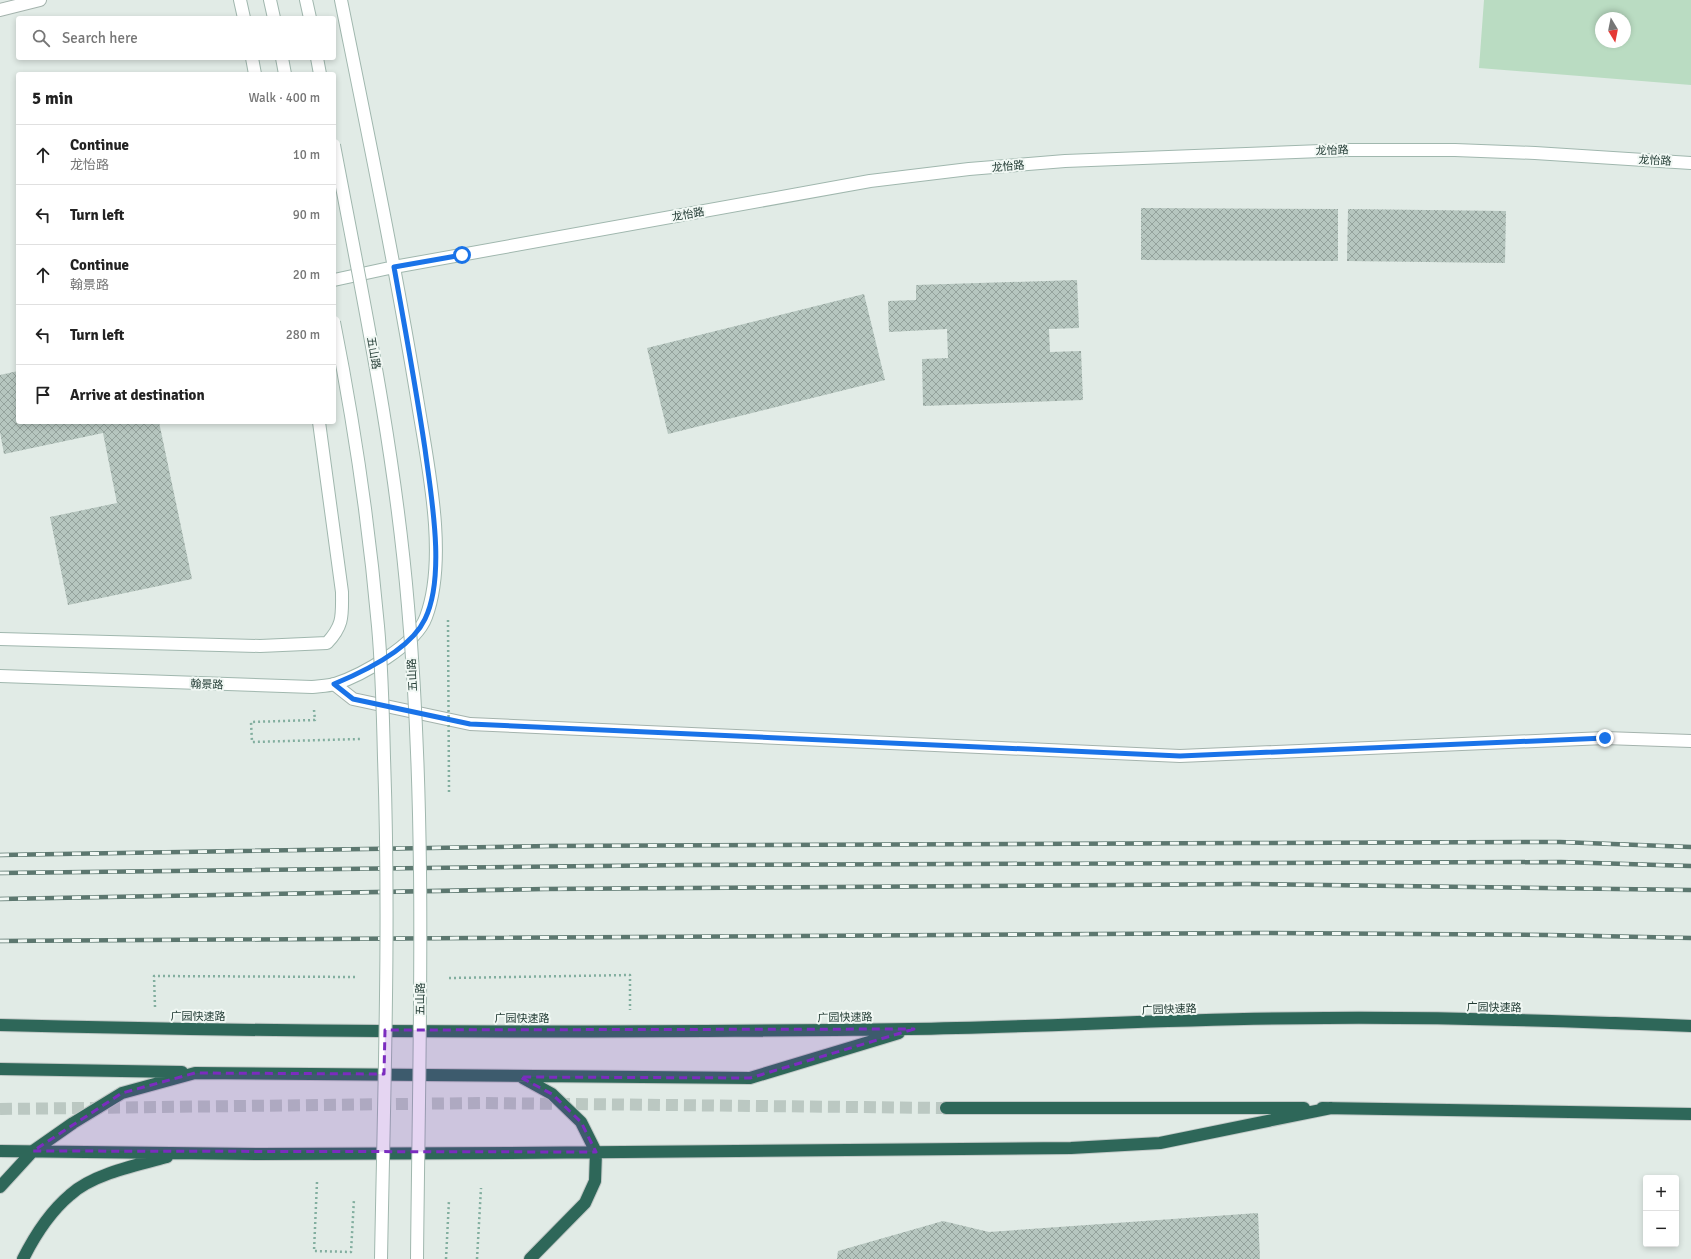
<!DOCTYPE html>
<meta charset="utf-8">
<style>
body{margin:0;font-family:Signika,"Noto Sans SC",sans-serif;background:#f6f6f6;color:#222}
.controls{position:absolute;right:12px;bottom:12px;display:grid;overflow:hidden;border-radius:4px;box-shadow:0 2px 6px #0003}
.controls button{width:36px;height:36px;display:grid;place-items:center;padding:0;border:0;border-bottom:1px solid #e0e0e0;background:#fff;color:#222;font:20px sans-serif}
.compass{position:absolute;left:1595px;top:12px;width:36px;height:36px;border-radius:50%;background:#fff;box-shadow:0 2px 6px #0003;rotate:170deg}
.stop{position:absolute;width:12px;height:12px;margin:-9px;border:3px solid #1a73e8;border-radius:50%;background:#fff}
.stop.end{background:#1a73e8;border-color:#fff;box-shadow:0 1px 4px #0008}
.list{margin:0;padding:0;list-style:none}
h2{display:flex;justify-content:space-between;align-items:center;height:52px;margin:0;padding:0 16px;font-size:17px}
h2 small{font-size:13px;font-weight:400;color:#767676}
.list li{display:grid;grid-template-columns:26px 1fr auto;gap:12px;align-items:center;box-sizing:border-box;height:60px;padding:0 16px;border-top:1px solid #e0e0e0}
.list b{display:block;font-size:15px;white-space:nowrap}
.list p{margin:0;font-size:13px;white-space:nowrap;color:#767676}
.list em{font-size:13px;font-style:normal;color:#767676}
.icon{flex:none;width:22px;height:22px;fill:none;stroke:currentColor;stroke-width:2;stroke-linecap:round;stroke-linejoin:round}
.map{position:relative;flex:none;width:1691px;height:1259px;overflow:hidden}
.search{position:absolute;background:#fff;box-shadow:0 2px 6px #0003;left:16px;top:16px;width:320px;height:44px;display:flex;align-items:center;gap:10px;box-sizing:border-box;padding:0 14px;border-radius:4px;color:#767676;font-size:15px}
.panel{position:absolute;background:#fff;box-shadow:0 2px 6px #0003;left:16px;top:72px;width:320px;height:352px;border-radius:4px}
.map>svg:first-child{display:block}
.green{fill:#badcc2;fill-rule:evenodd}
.building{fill:url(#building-cross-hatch)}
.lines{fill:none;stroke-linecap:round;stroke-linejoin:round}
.highway-tunnel{stroke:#bbc8c2;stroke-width:12;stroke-dasharray:12 6;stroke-linecap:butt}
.lane-casing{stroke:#a4b3ad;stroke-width:14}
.secondary-casing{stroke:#a0b7ae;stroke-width:14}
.highway-casing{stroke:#c1c8c6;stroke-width:14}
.path{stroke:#82ae9f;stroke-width:2.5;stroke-dasharray:2 3;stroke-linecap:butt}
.lane{stroke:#fff;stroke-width:12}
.secondary{stroke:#fff;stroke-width:12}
.highway{stroke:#2e6759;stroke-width:12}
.rail-casing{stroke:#5c776f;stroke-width:4.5}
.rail{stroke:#f1f8f4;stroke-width:3;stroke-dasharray:9;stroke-linecap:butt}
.secondary-bridge-casing{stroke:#a0b7ae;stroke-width:14;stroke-linecap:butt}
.path-bridge{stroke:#82ae9f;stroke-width:2.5;stroke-dasharray:2 3;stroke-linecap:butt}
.secondary-bridge{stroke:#fff;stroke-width:12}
.route{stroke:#1a73e8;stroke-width:5}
.marked{fill:#7b2cbf;fill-opacity:0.2;stroke:#7b2cbf;stroke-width:3;stroke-dasharray:8 5;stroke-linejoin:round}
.labels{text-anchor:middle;stroke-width:4;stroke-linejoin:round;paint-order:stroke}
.street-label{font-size:11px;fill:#223b34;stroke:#f1f8f4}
</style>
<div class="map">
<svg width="1691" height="1259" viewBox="0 0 1691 1259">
<defs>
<pattern id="building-cross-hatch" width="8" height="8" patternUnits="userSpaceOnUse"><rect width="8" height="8" fill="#b6c6bf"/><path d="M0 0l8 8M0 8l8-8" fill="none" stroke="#94a29c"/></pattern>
</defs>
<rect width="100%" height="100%" fill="#e1ebe6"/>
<path class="green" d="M1484 0H1691V85L1479 68ZM1601 18H1625V42H1601Z"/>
<path class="building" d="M1141 208 1338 209V261L1141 260Z
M1348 209 1506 211 1505 263 1347 261Z
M1077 280 1079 328 1049 329 1050 352 1081 351 1083 400 923 406 922 359 948 358 947 329 889 332 888 301 916 300V285Z
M864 294 885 380 668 434 647 348Z
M18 371V422H159L192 579 68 605 50 517 117 503 103 433 4 454 0 432V375Z
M1258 1213 1260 1259H837L838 1251 943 1221 989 1232Z"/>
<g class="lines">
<path class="highway-tunnel" d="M0 1109 481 1103 946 1108"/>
<g class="lane-casing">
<path id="lane" d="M0 10 40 0
M334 684 353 699 470 724 1180 756 1605 738 1691 741"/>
</g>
<g class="secondary-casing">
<path id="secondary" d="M240 0 244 18
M270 0 274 18
M306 0 310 18
M252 58 255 74
M282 58 285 74
M317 58 320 74
M334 280 394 267 870 181 969 169 1065 161 1347 150H1455L1535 153 1691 163
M0 639 260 646 327 643C344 625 342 615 342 592L319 422
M0 676 312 687C320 686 328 686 335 684 362 675 416 645 426 617 448 558 428 466 418 404 396 269 368 134 341 0"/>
</g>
<g class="highway-casing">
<path id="highway" d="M0 1025C303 1033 606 1033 909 1029 1048 1027 1187 1018 1326 1018 1447 1017 1569 1021 1691 1026
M0 1069 182 1072
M523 1078 552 1094 581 1122 596 1152 595 1181 585 1203 530 1259
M946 1108H1304
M1322 1108 1691 1114
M0 1151 260 1154 510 1153 1071 1148 1160 1143 1331 1108
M0 1187 33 1151 73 1123 122 1093 195 1073 750 1078 899 1033
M23 1259C34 1237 51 1211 70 1195 93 1174 137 1165 167 1157"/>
</g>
<path class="path" d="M314 710 315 720 251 722 252 742 360 739
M449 978 630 975V1010
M155 1007 154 976 357 977
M317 1182 314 1251 351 1252 354 1199
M446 1259 449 1200
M477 1259 481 1188"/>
<use href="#lane" class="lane"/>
<use href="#secondary" class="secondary"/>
<use href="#highway" class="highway"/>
<g class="rail-casing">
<path id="rail" d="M0 855 549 846 1244 843 1560 842 1691 847
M0 873 689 865 1561 862 1691 866
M0 899 544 889 1248 884 1691 890
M0 941 1258 933 1549 935 1691 938"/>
</g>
<use href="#rail" class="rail"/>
<g class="secondary-bridge-casing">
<path id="secondary-bridge" d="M334 145C363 298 395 450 408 606 427 823 419 1041 417 1259
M334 322C354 423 369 524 378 626 382 670 383 714 384 758 390 925 384 1092 381 1259"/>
</g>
<path class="path-bridge" d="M448 620 449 792"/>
<use href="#secondary-bridge" class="secondary-bridge"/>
</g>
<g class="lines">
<path class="route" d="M462 255 394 267C405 328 416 388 425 449 431 495 446 576 425 619 411 649 363 672 334 684L353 699 470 724 1180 756 1605 738"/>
</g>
<path class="marked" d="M914 1029 750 1078 520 1077 552 1094 581 1122 596 1152 33 1151 122 1093 195 1073 384 1074 385 1030Z"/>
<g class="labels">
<g class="street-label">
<text transform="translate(1332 150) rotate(-2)" y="4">龙怡路</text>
<text transform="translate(1655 160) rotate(3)" y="4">龙怡路</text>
<text transform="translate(1008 166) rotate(-5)" y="4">龙怡路</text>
<text transform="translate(688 214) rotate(-10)" y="4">龙怡路</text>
<text transform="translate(374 353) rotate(80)" y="4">五山路</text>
<text transform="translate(412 675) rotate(-93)" y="4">五山路</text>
<text transform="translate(207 684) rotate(2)" y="4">翰景路</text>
<text transform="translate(420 999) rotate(-90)" y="4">五山路</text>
<text transform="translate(1494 1007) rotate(1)" y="4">广园快速路</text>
<text transform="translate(1169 1009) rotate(-2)" y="4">广园快速路</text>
<text x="198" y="1020">广园快速路</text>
<text transform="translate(845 1017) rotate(-1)" y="4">广园快速路</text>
<text x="522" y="1022">广园快速路</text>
</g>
</g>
</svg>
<div class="controls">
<button>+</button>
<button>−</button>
</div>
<svg class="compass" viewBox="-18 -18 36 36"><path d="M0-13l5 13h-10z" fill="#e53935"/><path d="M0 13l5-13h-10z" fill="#767676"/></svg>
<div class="stop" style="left:462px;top:255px"></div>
<div class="stop end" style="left:1605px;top:738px"></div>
<div class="search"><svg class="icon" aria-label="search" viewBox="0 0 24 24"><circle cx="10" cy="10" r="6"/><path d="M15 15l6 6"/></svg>Search here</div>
<section class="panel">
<h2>5 min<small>Walk · 400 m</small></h2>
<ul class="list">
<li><svg class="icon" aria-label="ahead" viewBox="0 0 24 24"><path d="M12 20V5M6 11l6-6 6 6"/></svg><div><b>Continue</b><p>龙怡路</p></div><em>10 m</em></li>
<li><svg class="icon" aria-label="left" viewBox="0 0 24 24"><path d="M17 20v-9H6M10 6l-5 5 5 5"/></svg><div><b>Turn left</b></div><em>90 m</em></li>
<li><svg class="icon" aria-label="ahead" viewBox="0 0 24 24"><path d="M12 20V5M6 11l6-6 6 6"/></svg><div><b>Continue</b><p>翰景路</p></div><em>20 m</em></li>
<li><svg class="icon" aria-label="left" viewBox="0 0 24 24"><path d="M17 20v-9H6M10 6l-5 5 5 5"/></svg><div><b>Turn left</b></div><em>280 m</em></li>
<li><svg class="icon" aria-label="arrive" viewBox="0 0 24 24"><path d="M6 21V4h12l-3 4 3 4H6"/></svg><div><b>Arrive at destination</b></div></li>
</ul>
</section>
</div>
